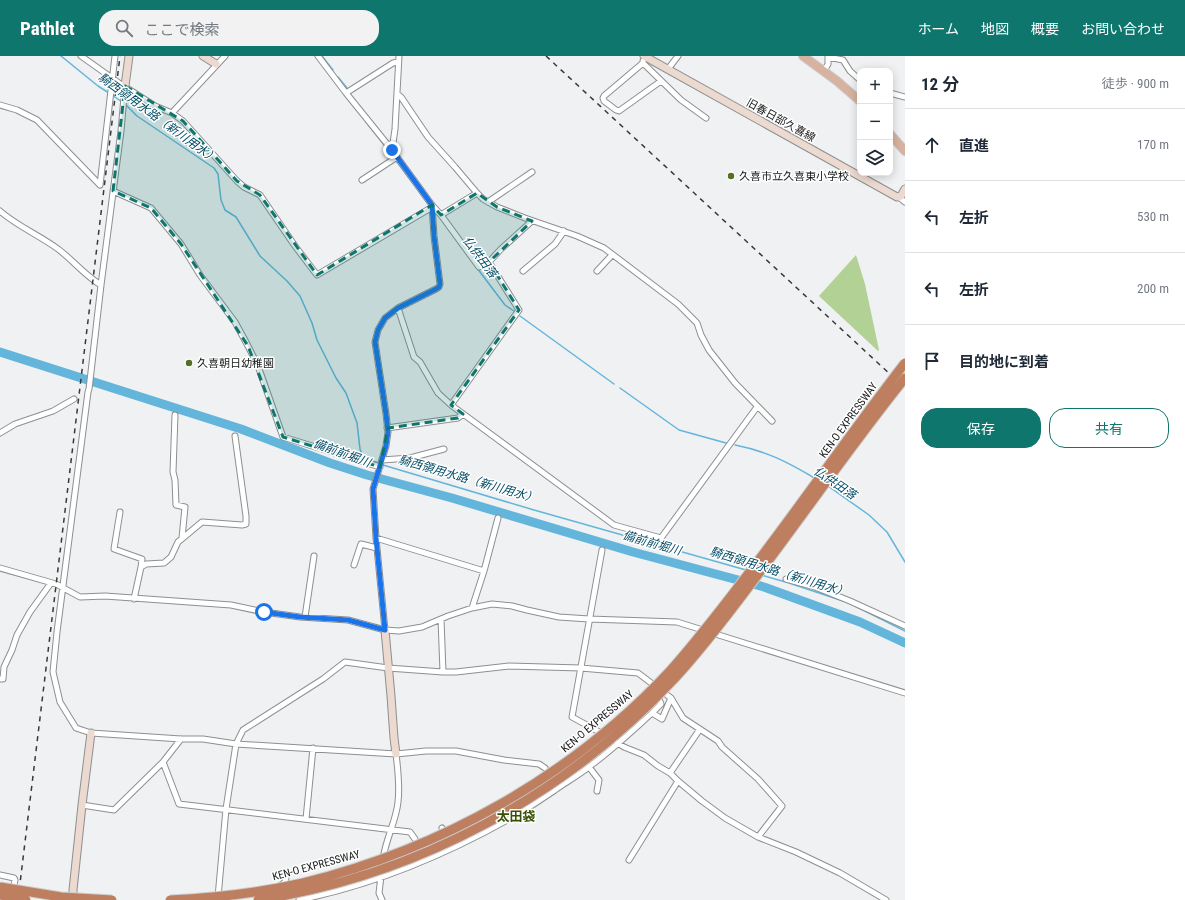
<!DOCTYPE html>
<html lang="ja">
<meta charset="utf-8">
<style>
body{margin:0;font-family:"Roboto Condensed","Noto Sans JP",sans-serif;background:#f2f2f3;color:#1f2937}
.controls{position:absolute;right:12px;top:12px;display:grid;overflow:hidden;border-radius:8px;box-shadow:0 2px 10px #0003}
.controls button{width:36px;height:36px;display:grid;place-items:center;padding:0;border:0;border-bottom:1px solid #e0e1e3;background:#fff;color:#1f2937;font:20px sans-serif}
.stop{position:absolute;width:12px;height:12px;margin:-9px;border:3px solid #1a73e8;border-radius:50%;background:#fff}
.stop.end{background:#1a73e8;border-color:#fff;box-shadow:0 1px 4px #0008}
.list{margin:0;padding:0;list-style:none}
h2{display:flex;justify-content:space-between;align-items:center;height:52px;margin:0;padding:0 16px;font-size:17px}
h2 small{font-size:13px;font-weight:400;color:#747a83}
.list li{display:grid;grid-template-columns:26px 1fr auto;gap:12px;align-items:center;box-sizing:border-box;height:72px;padding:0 16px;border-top:1px solid #e0e1e3}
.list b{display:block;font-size:15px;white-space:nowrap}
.list em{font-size:13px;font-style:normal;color:#747a83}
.actions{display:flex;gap:8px;padding:12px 16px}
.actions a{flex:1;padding:9px 0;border:1px solid #0f766e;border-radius:16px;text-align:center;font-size:14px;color:#0f766e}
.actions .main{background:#0f766e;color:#fff}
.icon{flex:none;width:22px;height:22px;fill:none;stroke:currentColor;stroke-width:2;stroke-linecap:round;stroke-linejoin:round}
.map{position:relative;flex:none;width:905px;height:844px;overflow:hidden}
header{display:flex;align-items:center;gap:24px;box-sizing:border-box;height:56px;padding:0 20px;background:#0f766e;color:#fff}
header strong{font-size:19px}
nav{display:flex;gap:22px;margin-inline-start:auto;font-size:14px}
.search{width:280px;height:36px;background:#f2f2f3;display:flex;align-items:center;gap:10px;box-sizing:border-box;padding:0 14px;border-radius:16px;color:#747a83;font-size:15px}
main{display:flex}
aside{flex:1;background:#fff}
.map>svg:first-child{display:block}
.green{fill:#b2d295}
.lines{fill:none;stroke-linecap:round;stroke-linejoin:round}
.stream{stroke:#64b5db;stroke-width:1.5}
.river{stroke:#64b5db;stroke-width:9}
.street-casing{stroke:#8e8f90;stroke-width:7}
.secondary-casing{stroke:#8e8f90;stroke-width:9}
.primary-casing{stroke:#ccc;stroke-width:10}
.street{stroke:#fff;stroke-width:5}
.secondary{stroke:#ecd9cf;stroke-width:7}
.primary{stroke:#d8b2a0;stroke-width:8}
.rail{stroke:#383939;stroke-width:1.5;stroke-dasharray:5 5;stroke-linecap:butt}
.highway-bridge-casing{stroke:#ccc;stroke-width:11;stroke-linecap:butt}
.highway-bridge{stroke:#be7f60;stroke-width:9}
.route{stroke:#1a73e8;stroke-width:5}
.marked{fill:#0f766e;fill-opacity:0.2;stroke:#0f766e;stroke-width:3;stroke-dasharray:8 5;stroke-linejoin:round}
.poi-dot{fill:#547024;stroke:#fff;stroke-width:1.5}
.labels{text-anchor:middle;stroke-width:3;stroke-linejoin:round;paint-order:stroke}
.street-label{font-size:11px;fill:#171818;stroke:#fff}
.poi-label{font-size:11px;fill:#171818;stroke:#fff;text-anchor:start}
.water-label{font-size:12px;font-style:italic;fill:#034c65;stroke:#fff}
.quarter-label{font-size:13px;font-weight:bold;fill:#385004;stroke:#fff}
</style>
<header>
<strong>Pathlet</strong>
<div class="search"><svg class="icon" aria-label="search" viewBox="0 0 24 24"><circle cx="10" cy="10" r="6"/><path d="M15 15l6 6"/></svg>ここで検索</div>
<nav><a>ホーム</a><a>地図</a><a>概要</a><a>お問い合わせ</a></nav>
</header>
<main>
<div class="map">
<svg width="905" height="844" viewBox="0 0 905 844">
<rect width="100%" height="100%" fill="#f0f1f2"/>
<path class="green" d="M856 199 865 228 879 294 878 295 819 240Z"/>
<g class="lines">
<path class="stream" d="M61 0 98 30 109 37
M322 0 333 14
M338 21 347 32
M112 39 122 46
M125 48 137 60 214 112 218 118 221 144 225 154 236 161 260 200 287 225 300 240 312 267 317 284 336 322 346 337 357 367 360 393 363 402 379 407
M366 66 392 99
M397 106 429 149
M477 212 505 249 514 255
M520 260 614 328
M620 332 679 374 726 387
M735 389C766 395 788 406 816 423
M383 409 534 454 746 514
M828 430 869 459 887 476 905 506
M761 519 789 527 843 545
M847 546 905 575"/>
<path class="river" d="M0 296 241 373 330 407 367 419 452 442 633 496 764 531 860 566 905 587"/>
<g class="street-casing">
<path id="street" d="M81 0 119 27 155 50 172 57 183 65 237 125 244 131 260 139 295 190 317 219 429 153H432
M318 0 346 37 393 7 398 6
M828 1 843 4 850 15 860 24
M643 5V7L681 44 706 62
M643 7 604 40 603 42 604 45 616 54 619 55 661 25
M668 13 678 0
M824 15 828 8V0
M125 30 121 75 101 229 91 316 89 333 88 336 57 576 53 616 60 646 76 672 91 677 181 683H203L236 688 396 698 426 695H456L504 704 539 708 545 712
M346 37 392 94
M890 37 905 41
M397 38 401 41 428 81 455 111 477 137 483 143 497 151 525 162 577 180 604 192 678 248 697 267 701 279 709 294 735 327 772 365
M0 49 17 54 37 64 100 129
M172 57 225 0
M362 124 397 101
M100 129 115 0
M113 135 151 152 181 188 200 219 235 266 248 290 258 310 283 381 380 411
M899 141 905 146
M488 146 532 116
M432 149 441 159 479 211 489 206 501 193 532 165
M0 155C17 170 39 179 58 193 73 204 84 219 101 229
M441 159 477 137
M523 215 555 188 564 175
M597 215 612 199
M398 252 414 301 420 306 438 337 451 349 519 254 489 206
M451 349 614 469 661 482 757 351
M175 359 173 416 175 424 176 449 185 451 182 482
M387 372 458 362 463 358
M0 377 15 368 53 355 74 343
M382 404 410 402 444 393
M120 456 114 493 142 503 141 511
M376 482 484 515
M602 494 572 661 603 678
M354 509 361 488 377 492
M0 512 56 528 80 541 105 540 231 549 264 556 300 561 348 564 385 574 399 575 422 571 448 560 472 552 492 548 512 550 527 554 559 561 589 563 677 566 905 637
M786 523 815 531 850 545 905 570
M134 543 141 511 146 508 164 507 171 501 178 486 202 466 242 469 246 468V460L235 380
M472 552 484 515 498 462
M305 561 314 500
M385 574 376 482 373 433 386 390 388 376 386 358 375 286 378 274 385 262 398 252 436 233 439 231 440 228 434 180 432 149 392 94 395 73 399 0
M443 616H456L509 610 581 612 638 617 671 642 683 662 718 685 722 691 758 723 782 750 758 781
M0 623H3L4 611 12 594 17 579 30 556 51 527
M660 638 659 643 661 648 652 657 662 663 671 642
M610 682 624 691 644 699 658 710 670 717 678 725 702 745 725 762 758 781 796 796 840 817 886 844
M163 706 179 748 410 776 415 783
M589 711 599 724 597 735
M670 717 700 673
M82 749 114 754 163 706 181 683
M306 763 313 692
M442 772 449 788
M383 804C385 784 396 766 398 746 400 730 398 714 396 698
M629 804 678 725
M0 819 14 822 15 824 13 834
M381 820 379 837 382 844
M280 830 285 826 286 822
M218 841 226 753 236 688 243 674 323 623 345 606 388 612 443 616 441 563
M299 844C373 829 445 799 511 762 526 754 540 744 555 734 566 726 579 719 590 710 612 694 632 675 652 657"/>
</g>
<g class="secondary-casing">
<path id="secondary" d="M203 0 216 8
M644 0 897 141 901 140 905 133
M125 30 129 0
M385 574 391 640 394 682 396 698
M73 844V834L82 749 91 677"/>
</g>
<g class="primary-casing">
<path id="primary" d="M803 0 837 25 860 45
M890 78 905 95"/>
</g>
<use href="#street" class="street"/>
<use href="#secondary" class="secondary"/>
<use href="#primary" class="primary"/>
<path class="rail" d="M546 0 905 332
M18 844 120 0"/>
<g class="highway-bridge-casing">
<path id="highway-bridge" d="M0 831 61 841 112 844
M0 839 26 844
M170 844C214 842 259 837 303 827 441 793 572 720 670 615 696 586 719 556 742 526 798 454 849 379 905 307
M258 844C416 820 565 740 674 623 701 594 726 561 750 529 802 461 851 389 905 322"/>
</g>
<use href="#highway-bridge" class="highway-bridge"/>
</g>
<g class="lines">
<path class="route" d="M264 556 300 561 348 564 385 574 376 482 373 433 386 390 388 376 386 358 375 286 378 274 385 262 398 252 436 233 439 231 440 228 434 180 432 149 392 94"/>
</g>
<path class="marked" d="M125 30 183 65 237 125 260 139 317 219 432 149 441 159 477 137 497 151 532 165 489 206 519 254 451 349 463 358 458 362 388 372 380 411 283 381 248 290 181 188 151 152 113 135Z"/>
<g class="poi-dot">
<circle cx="731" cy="120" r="4"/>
<circle cx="189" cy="307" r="4"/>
</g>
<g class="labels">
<g class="street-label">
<text transform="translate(781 64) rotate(29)" y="4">旧春日部久喜線</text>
<text transform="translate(848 364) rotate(-54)" y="4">KEN-O EXPRESSWAY</text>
<text transform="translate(597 665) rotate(-40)" y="4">KEN-O EXPRESSWAY</text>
<text transform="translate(316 809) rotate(-15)" y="4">KEN-O EXPRESSWAY</text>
</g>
<g class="poi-label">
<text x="739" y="124">久喜市立久喜東小学校</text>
<text x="197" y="311">久喜朝日幼稚園</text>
</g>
<g class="water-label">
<text transform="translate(158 62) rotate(36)" y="4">騎西領用水路（新川用水）</text>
<text transform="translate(480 201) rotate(53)" y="4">仏供田落</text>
<text transform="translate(342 397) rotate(20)" y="4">備前前堀川</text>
<text transform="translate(468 423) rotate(16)" y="4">騎西領用水路（新川用水）</text>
<text transform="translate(835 427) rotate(34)" y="4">仏供田落</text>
<text transform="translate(652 487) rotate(16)" y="4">備前前堀川</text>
<text transform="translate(779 516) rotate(17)" y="4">騎西領用水路（新川用水）</text>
</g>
<g class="quarter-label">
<text x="516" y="765">太田袋</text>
</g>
</g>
</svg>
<div class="controls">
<button>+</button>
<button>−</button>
<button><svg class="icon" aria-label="layers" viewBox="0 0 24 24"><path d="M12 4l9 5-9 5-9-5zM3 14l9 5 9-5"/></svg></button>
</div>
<div class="stop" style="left:264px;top:556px"></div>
<div class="stop end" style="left:392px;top:94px"></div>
</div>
<aside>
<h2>12 分<small>徒歩 · 900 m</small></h2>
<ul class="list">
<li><svg class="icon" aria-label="ahead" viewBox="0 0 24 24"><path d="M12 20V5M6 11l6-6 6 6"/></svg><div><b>直進</b></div><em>170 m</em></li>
<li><svg class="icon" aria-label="left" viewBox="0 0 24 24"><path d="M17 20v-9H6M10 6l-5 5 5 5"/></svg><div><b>左折</b></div><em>530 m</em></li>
<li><svg class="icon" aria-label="left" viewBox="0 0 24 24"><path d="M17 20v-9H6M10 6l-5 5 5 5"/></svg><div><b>左折</b></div><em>200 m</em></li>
<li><svg class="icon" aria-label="arrive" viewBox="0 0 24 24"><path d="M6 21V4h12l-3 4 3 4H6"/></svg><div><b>目的地に到着</b></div></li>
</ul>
<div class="actions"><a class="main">保存</a><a>共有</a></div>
</aside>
</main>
